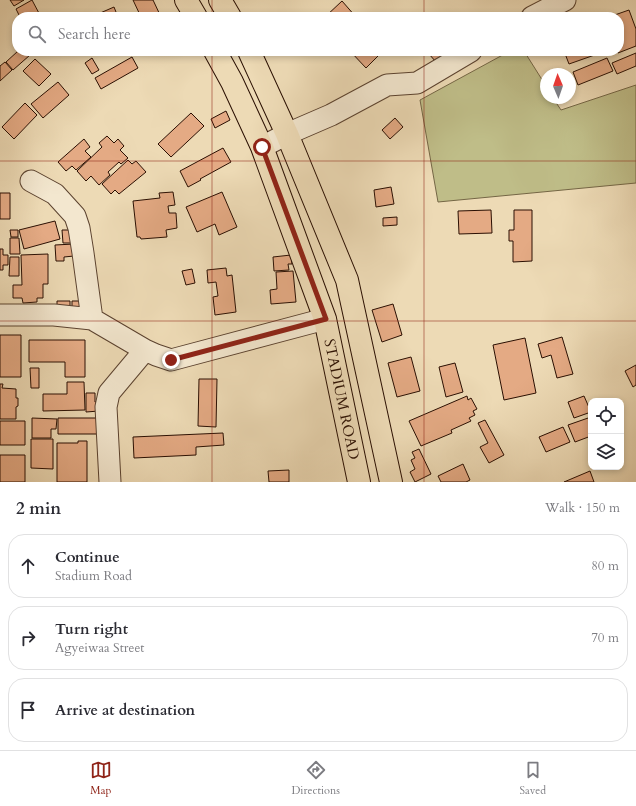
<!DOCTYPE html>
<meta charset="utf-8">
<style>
body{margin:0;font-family:Cardo,serif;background:#f7f7f7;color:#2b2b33}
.controls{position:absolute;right:12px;bottom:12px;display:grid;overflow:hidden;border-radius:8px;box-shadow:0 2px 6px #0003}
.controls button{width:36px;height:36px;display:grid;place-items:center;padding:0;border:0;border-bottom:1px solid #e1e1e2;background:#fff;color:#2b2b33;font:20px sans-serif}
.compass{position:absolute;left:540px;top:68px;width:36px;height:36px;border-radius:50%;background:#fff;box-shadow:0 2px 6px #0003;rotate:358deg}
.stop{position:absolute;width:12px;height:12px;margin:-9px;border:3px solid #8f2418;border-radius:50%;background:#fff}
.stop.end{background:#8f2418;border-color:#fff;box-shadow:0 1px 4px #0008}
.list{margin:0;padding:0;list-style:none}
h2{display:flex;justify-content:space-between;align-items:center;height:52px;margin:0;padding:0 16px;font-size:17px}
h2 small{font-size:13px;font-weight:400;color:#7c7c81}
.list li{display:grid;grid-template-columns:26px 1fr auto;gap:12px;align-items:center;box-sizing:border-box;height:64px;margin:0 8px 8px;padding:0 8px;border:1px solid #e1e1e2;border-radius:16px}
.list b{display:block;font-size:15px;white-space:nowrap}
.list p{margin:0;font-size:13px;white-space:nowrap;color:#7c7c81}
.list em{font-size:13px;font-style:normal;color:#7c7c81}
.icon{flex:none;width:22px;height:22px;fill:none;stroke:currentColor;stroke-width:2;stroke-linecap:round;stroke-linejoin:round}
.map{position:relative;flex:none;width:636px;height:482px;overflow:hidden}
.search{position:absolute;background:#fff;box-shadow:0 2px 6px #0003;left:12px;right:12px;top:12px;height:44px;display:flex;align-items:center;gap:10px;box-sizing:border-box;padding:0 14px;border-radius:16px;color:#7c7c81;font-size:15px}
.sheet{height:268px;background:#fff}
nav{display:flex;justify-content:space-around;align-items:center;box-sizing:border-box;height:56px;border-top:1px solid #e1e1e2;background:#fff;font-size:11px;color:#7c7c81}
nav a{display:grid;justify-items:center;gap:2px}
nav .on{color:#8f2418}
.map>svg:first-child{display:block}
.green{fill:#bfbd88;stroke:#746645}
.building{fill:#e4aa84;stroke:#2a0f02}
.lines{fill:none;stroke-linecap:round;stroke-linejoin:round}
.minor-casing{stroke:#5b422f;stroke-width:23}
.major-casing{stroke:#2a0f02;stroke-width:24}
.minor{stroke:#f3e7cf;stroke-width:21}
.major{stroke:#eddab5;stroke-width:22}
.route{stroke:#8f2418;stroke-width:5}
.grid{fill:none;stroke:#8f2418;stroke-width:1;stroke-opacity:0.55}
.labels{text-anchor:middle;stroke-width:3;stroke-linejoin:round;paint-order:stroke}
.street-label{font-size:15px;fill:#2a0f02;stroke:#f3e7cf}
</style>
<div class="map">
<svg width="636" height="482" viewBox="0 0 636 482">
<rect width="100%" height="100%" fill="#eddab5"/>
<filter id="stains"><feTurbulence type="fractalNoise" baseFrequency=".005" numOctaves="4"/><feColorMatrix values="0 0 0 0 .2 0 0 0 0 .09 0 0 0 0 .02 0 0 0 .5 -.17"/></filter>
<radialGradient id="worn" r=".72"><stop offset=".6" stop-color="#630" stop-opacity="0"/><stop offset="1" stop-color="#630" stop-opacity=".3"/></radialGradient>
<path class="green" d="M510 51H524L546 86V98H553L561 110 636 85V183L438 202 420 100Z"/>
<path class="building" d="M10 0H24L14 6Z
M32 0 41 17H20L16 9Z
M133 0H153L161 17H141Z
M342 1 356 17H325Z
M114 7 118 17H91Z
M629 10 636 29V46L618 53 619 17H609Z
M18 51H27L30 55 13 70 6 62Z
M350 51H383L366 68Z
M434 51H440L444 56 436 62 429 54Z
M564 51H606L569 64Z
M636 53V66L617 74 612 63Z
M132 57 138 68 101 89 95 78Z
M92 58 99 70 92 74 85 63Z
M607 58 613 71 578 85 573 72Z
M35 59 51 74 39 86 23 71Z
M5 62 12 70 0 81V66Z
M58 82 69 95 43 118 31 104Z
M25 103 37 115 14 139 2 127Z
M226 111 230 120 215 128 211 119Z
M191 113 204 126 171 157 158 144Z
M395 118 403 127 390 139 382 130Z
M107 136 114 143 118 139 124 146 120 150 128 158 121 164 119 162 108 172 110 175 99 185 91 176 86 181 77 171 102 147 99 143Z
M84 139 90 147 85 151 91 157 76 170 72 166 66 171 58 162Z
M223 148 231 162 200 179 201 180 188 187 180 171Z
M128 160 132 164 136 161 146 172 119 194 115 190 111 194 102 184Z
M391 187 394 204 376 207 374 190Z
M173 192 175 205 168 206 169 213H176L177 228 166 230 167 237 141 239 140 237H137L133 201 160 198 159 193Z
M222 192 237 227 219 235 215 224 197 232 186 207Z
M0 193H10V219H0Z
M491 210 492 233 459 234 458 211Z
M514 210H532V261L513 262V241H509V230H514Z
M397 217V225L383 226V218Z
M55 221 60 239 24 249 19 230Z
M10 230H18V237H11Z
M62 230H74V243H63Z
M10 238H19L20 254H10Z
M74 244V256L64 257V261H56L55 245Z
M0 249H3V255H8V265H3V270H0Z
M48 254V284H43V298H37V302L23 303 22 298H13V285H22L21 255Z
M291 255 292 264H288L289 270 274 271 273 257Z
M10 257H19V276H9Z
M226 268 227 276 232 275 236 312 215 315 213 297 218 296 216 282 208 283 207 270Z
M192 269 195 283 186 285 182 271Z
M293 271 296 302 271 304 270 290 277 289 276 272Z
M57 301H70V309H57Z
M72 301H80V308H72Z
M393 304 402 335 382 342 372 310Z
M0 335H21V377H0Z
M562 337 573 374 557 378 551 355 542 358 538 344Z
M525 338 536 393 504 400 493 345Z
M29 340H85V377H65V362H29Z
M411 357 420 391 397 397 388 363Z
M455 363 463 392 446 397 439 367Z
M636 365V385L633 387 625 371Z
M30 368H39V388H31Z
M199 379H217L216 427 198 426Z
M67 382H84L85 410 43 411V394H67Z
M0 384H3L2 388 16 389V398H18V406L16 407V419H0Z
M86 393H95V402H99V411L86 412Z
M467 396 468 400 471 398 477 409 473 411 475 415 469 418 471 421 451 430 452 433 421 446 409 421Z
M584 396 591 412 574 418 568 402Z
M591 417V436L575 442 568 425Z
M32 418 57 419 56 429H51V438H32Z
M58 418H98V434H58Z
M485 420 504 455 489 463 480 447 488 443 478 423Z
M0 421H25V445H0Z
M563 427 570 442 546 452 539 437Z
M223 433 224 445 196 447V455L134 458 133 437Z
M31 439H53V469L31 468Z
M78 441H87V482H57V443H78Z
M419 449 431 474 415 482 410 472 415 469 411 460 415 458 412 452Z
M0 455H25V482H0Z
M463 464 470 480 466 482H441L438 476Z
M289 470V482H269L268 471Z
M590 471 594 482H564Z"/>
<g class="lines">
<g class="minor-casing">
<path id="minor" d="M532 17 565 0
M262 147 287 134 331 115 387 85 417 83 471 51
M31 181 55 194 75 216 79 228 83 253 92 319
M0 315H54L92 319 145 350 156 355 171 360 325 319
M110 482 106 407 109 393 145 350"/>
</g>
<g class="major-casing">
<g id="major">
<path d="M186 0 196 17"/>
<path d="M220 0 230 17"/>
<path id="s1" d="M215 51 232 82 262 147 325 319 359 482"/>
<path d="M249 51 287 134 347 280 391 482"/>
</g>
</g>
<use href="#minor" class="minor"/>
<use href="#major" class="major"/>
</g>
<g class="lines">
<path class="route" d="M171 360 326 319 262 147"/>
</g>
<path class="grid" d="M212 0V17M424 0V17M212 51V482M424 51V482M0 161H636M0 321H636"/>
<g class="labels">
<g class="street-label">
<text dy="5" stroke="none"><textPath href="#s1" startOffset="372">STADIUM ROAD</textPath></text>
</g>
</g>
<rect width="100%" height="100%" filter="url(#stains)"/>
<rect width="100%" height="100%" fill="url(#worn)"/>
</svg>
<div class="controls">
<button><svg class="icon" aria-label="locate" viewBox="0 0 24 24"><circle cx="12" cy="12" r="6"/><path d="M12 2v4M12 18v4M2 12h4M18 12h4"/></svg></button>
<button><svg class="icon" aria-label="layers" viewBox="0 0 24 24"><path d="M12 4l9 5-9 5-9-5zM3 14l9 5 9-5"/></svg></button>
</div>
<svg class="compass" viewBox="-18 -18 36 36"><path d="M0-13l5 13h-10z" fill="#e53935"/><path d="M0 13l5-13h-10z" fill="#7c7c81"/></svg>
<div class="stop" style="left:262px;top:147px"></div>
<div class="stop end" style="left:171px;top:360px"></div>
<div class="search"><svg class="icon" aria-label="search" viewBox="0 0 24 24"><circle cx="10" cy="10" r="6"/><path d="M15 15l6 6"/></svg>Search here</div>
</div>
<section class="sheet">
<h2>2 min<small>Walk · 150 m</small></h2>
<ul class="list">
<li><svg class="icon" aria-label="ahead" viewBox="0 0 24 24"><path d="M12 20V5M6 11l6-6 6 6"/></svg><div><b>Continue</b><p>Stadium Road</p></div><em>80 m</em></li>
<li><svg class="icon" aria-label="right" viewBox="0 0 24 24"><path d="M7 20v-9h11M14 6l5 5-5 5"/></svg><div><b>Turn right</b><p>Agyeiwaa Street</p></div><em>70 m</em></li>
<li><svg class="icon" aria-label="arrive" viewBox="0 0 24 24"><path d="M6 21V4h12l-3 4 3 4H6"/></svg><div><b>Arrive at destination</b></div></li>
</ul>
</section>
<nav>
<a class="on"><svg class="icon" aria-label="map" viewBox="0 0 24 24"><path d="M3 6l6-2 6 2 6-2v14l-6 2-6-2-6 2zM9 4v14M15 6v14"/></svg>Map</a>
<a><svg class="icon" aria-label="directions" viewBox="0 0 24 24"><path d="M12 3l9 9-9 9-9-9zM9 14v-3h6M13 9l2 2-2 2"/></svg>Directions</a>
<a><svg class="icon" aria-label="saved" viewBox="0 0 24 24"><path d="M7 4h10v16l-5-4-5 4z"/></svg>Saved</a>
</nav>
